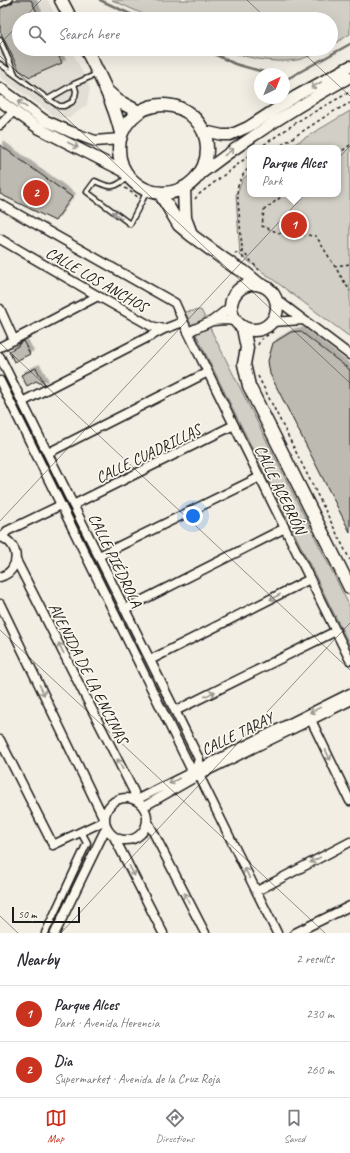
<!DOCTYPE html>
<meta charset="utf-8">
<style>
body{margin:0;font-family:Caveat,sans-serif;background:#f2f2f3;color:#2b2b33}
.compass{position:absolute;left:254px;top:68px;width:36px;height:36px;border-radius:50%;background:#fff;box-shadow:0 4px 16px #0002;rotate:43deg}
.scale{position:absolute;left:12px;bottom:10px;width:68px;box-sizing:border-box;padding-left:4px;border:2px solid #1c1c1c;border-top:0;font-size:11px;line-height:14px;white-space:nowrap;color:#1c1c1c;-webkit-text-stroke:3px #fbf7ec;paint-order:stroke}
.you{position:absolute;left:193px;top:516px;width:14px;height:14px;margin:-10px;border:3px solid #fff;border-radius:50%;background:#1a73e8;box-shadow:0 0 0 6px #1a73e833}
.badge{display:grid;place-items:center;width:26px;height:26px;border-radius:50%;background:#c8321e;color:#fff;font-size:13px;font-weight:700}
.pin{position:absolute;translate:-50% -50%;border:2px solid #fff;box-shadow:0 1px 4px #0006}
.popup{position:absolute;left:247px;top:145px;width:94px;height:52px;box-sizing:border-box;display:grid;place-content:center;border-radius:8px;background:#fff;filter:drop-shadow(0 1px 3px #0005);font-size:13px;white-space:nowrap;color:#7c7c81}
.popup b{font-size:15px;color:#2b2b33}
.popup::after{content:'';position:absolute;left:50%;top:100%;margin-left:-8px;border:8px solid transparent;border-top-color:#fff}
.list{margin:0;padding:0;list-style:none}
h2{display:flex;justify-content:space-between;align-items:center;height:52px;margin:0;padding:0 16px;font-size:17px}
h2 small{font-size:13px;font-weight:400;color:#7c7c81}
.list li{display:grid;grid-template-columns:26px 1fr auto;gap:12px;align-items:center;box-sizing:border-box;height:56px;padding:0 16px;border-top:1px solid #e1e1e2}
.list b{display:block;font-size:15px;white-space:nowrap}
.list p{margin:0;font-size:13px;white-space:nowrap;color:#7c7c81}
.list em{font-size:13px;font-style:normal;color:#7c7c81}
.icon{flex:none;width:22px;height:22px;fill:none;stroke:currentColor;stroke-width:2;stroke-linecap:round;stroke-linejoin:round}
.map{position:relative;flex:none;width:350px;height:933px;overflow:hidden}
.search{position:absolute;background:#fff;box-shadow:0 4px 16px #0002;left:12px;right:12px;top:12px;height:44px;display:flex;align-items:center;gap:10px;box-sizing:border-box;padding:0 14px;border-radius:22px;color:#7c7c81;font-size:15px}
.sheet{height:164px;background:#fff}
nav{display:flex;justify-content:space-around;align-items:center;box-sizing:border-box;height:56px;border-top:1px solid #e1e1e2;background:#fff;font-size:11px;color:#7c7c81}
nav a{display:grid;justify-items:center;gap:2px}
nav .on{color:#c8321e}
.map>svg:first-child{display:block}
.built{fill:#e2ded5}
.green{fill:#d2cfc6;stroke:#777671}
.lines{fill:none;stroke-linecap:round;stroke-linejoin:round}
.stream{stroke:#716f6b;stroke-width:2.5}
.building{fill:#bdbab1;stroke:#1c1c1c;filter:url(#shadow)}
.service-casing{stroke:#1c1c1c;stroke-width:7}
.pedestrian-casing{stroke:#1c1c1c;stroke-width:9}
.minor-casing{stroke:#1c1c1c;stroke-width:11}
.tertiary-casing{stroke:#1c1c1c;stroke-width:13}
.secondary-casing{stroke:#1c1c1c;stroke-width:15}
.path{stroke:#1c1c1c;stroke-width:1.5;stroke-dasharray:3 3;stroke-linecap:butt}
.service{stroke:#fbf7ec;stroke-width:4}
.pedestrian{stroke:#fbf7ec;stroke-width:6}
.minor{stroke:#fbf7ec;stroke-width:8}
.tertiary{stroke:#fbf7ec;stroke-width:10}
.secondary{stroke:#fbf7ec;stroke-width:12}
.oneway{stroke:#97948e}
.ticks{fill:none;stroke:#1c1c1c;stroke-width:1;stroke-opacity:0.45}
.labels{text-anchor:middle;stroke-width:3.5;stroke-linejoin:round;paint-order:stroke}
.street-label{font-size:16px;fill:#1c1c1c;stroke:#fbf7ec}
</style>
<div class="map">
<svg width="350" height="933" viewBox="0 0 350 933">
<defs>
<filter id="shadow"><feDropShadow dx="3.5" dy="-3.5" stdDeviation="0" flood-color="#0004"/></filter>
</defs>
<rect width="100%" height="100%" fill="#f2eee4"/>
<filter id="ink" filterUnits="userSpaceOnUse"><feTurbulence type="fractalNoise" baseFrequency=".025" numOctaves="2"/><feDisplacementMap in="SourceGraphic" scale="8" xChannelSelector="R" yChannelSelector="G"/><feConvolveMatrix kernelMatrix="1 2 1 2 8 2 1 2 1" color-interpolation-filters="sRGB"/></filter>
<g filter="url(#ink)">
<path class="built" d="M0 0H48L57 19H19V49H71L90 88 87 105 69 118H58L0 77Z"/>
<path class="green" d="M112 0H350V34L331 46V19H154Z
M221 49H325C316 53 307 58 297 60 270 64 245 57 221 49Z
M350 111V337L240 255 236 195 243 179 250 173V194H338V148H288Z
M201 310 350 607V646L185 312Z"/>
<g class="lines">
<path class="stream" d="M100 0 141 19
M204 49 235 64 271 74
M284 78 287 79 350 44"/>
</g>
<path class="building" d="M13 0H31L40 19H19V49H55L62 63 30 77 19 70 0 31V8L12 3Z
M0 145 72 197 55 221 0 194Z
M300 331 350 370V532L270 374 268 361 273 343 291 332Z
M23 341 30 354 14 362 9 351 18 346 19 344Z
M36 368 45 384 43 385 36 381 27 386 21 375Z"/>
<g class="lines">
<g class="service-casing">
<path id="service" d="M0 5 10 0
M0 40 15 74
M0 64 48 99 59 106H64L72 102 75 97 76 91 74 84
M48 99 74 84 97 74
M128 177C115 188 111 189 95 181L87 192 130 224 143 199 147 190"/>
</g>
<g class="pedestrian-casing">
<path id="pedestrian" d="M45 933 87 843 81 832"/>
</g>
<g class="minor-casing">
<path id="minor" d="M0 125 14 111
M0 204 175 303 188 332 212 321 230 307
M0 239 98 296 151 326 164 329 183 322
M276 299 350 355
M0 309 14 340
M213 321 225 320 235 321
M272 322 303 320
M188 332 350 660
M0 347 98 296
M0 357 199 759 196 769 277 933
M0 381 192 771
M22 402 164 329
M48 453 208 372
M73 505 234 425
M0 537C21 543 21 571 0 577
M2 537 7 531 61 505
M99 556 260 477
M16 560 134 792 135 800
M0 604 104 819
M125 609 285 528
M150 660 310 579
M175 711 336 631
M311 720 350 801
M0 740 53 845 104 821
M105 819a21 21 0 1 1 42 0a21 21 0 1 1-42 0Z
M136 800 350 693
M143 807 199 775 350 701
M147 820 205 933
M114 837 163 933
M257 891 350 842
M55 933 106 828
M295 933 350 906"/>
</g>
<g class="tertiary-casing">
<path id="tertiary" d="M0 88 44 120 71 132 95 141 120 139
M0 101 38 128 125 172
M204 131 222 135H230L248 127 296 96 350 66
M198 176C246 139 297 106 350 77"/>
</g>
<g class="secondary-casing">
<path id="secondary" d="M61 0 71 19
M86 49C100 76 114 103 121 133
M108 92 118 101 139 112
M119 149a44 44 0 1 1 88 0a44 44 0 1 1-88 0Z
M184 188 185 218 191 234
M160 193 179 225 191 235 225 260 235 267 243 271 260 285
M231 307a23 23 0 1 1 46 0a23 23 0 1 1-46 0Z
M243 328 247 348 244 364 249 386 350 588"/>
</g>
<path class="path" d="M259 148 303 118 350 92
M277 148 329 114 350 103
M338 154 350 145
M125 188 138 197
M285 194 264 210 262 226 279 233 316 236 350 291
M195 199 198 195 250 155
M235 253 243 252 259 270
M243 259 237 189C240 180 243 173 250 167
M334 266 350 264
M271 283 278 290
M258 345 260 340 274 331
M258 376 350 560"/>
<use href="#service" class="service"/>
<use href="#pedestrian" class="pedestrian"/>
<use href="#minor" class="minor"/>
<use href="#tertiary" class="tertiary"/>
<use href="#secondary" class="secondary"/>
</g>
<defs><path id="oneway-shaft" d="M-6 0H5M1.5-3L5.5 0L1.5 3" fill="none" stroke-width="1.6" stroke-linecap="round" stroke-linejoin="round"/></defs>
<g class="oneway">
<use href="#oneway-shaft" transform="translate(316 85) rotate(150)"/>
<use href="#oneway-shaft" transform="translate(22 104) rotate(-144)"/>
<use href="#oneway-shaft" transform="translate(73 145) rotate(27)"/>
<use href="#oneway-shaft" transform="translate(229 152) rotate(-36)"/>
<use href="#oneway-shaft" transform="translate(117 215) rotate(-143)"/>
<use href="#oneway-shaft" transform="translate(275 597) rotate(153)"/>
<use href="#oneway-shaft" transform="translate(61 648) rotate(-117)"/>
<use href="#oneway-shaft" transform="translate(42 690) rotate(64)"/>
<use href="#oneway-shaft" transform="translate(210 694) rotate(-26)"/>
<use href="#oneway-shaft" transform="translate(315 710) rotate(154)"/>
<use href="#oneway-shaft" transform="translate(328 755) rotate(65)"/>
<use href="#oneway-shaft" transform="translate(120 764) rotate(-117)"/>
<use href="#oneway-shaft" transform="translate(174 781) rotate(153)"/>
<use href="#oneway-shaft" transform="translate(315 860) rotate(152)"/>
<use href="#oneway-shaft" transform="translate(132 871) rotate(63)"/>
<use href="#oneway-shaft" transform="translate(247 873) rotate(-117)"/>
<use href="#oneway-shaft" transform="translate(187 898) rotate(-117)"/>
</g>
</g>
<path class="ticks" d="M247 0 267 19M23 19 41 0M0 44 19 24M299 49 350 96M0 56 350 383M0 343 350 670M0 521 350 146M0 630 325 933M0 916 18 933M61 933 350 623"/>
<g class="labels">
<g class="street-label">
<text transform="translate(97 279) rotate(30)" y="6">CALLE LOS ANCHOS</text>
<text transform="translate(148 453) rotate(-26)" y="6">CALLE CUADRILLAS</text>
<text transform="translate(281 489) rotate(64)" y="6">CALLE ACEBRÓN</text>
<text transform="translate(116 560) rotate(64)" y="6">CALLE PIÉDROLA</text>
<text transform="translate(89 673) rotate(63)" y="6">AVENIDA DE LA ENCINAS</text>
<text transform="translate(237 733) rotate(-26)" y="6">CALLE TARAY</text>
</g>
</g>
</svg>
<svg class="compass" viewBox="-18 -18 36 36"><path d="M0-13l5 13h-10z" fill="#e53935"/><path d="M0 13l5-13h-10z" fill="#7c7c81"/></svg>
<div class="scale">50 m</div>
<div class="you"></div>
<div class="pin badge" style="left:294px;top:225px">1</div>
<div class="popup"><b>Parque Alces</b>Park</div>
<div class="pin badge" style="left:36px;top:193px">2</div>
<div class="search"><svg class="icon" aria-label="search" viewBox="0 0 24 24"><circle cx="10" cy="10" r="6"/><path d="M15 15l6 6"/></svg>Search here</div>
</div>
<section class="sheet">
<h2>Nearby<small>2 results</small></h2>
<ul class="list">
<li><span class="badge">1</span><div><b>Parque Alces</b><p>Park · Avenida Herencia</p></div><em>230 m</em></li>
<li><span class="badge">2</span><div><b>Dia</b><p>Supermarket · Avenida de la Cruz Roja</p></div><em>260 m</em></li>
</ul>
</section>
<nav>
<a class="on"><svg class="icon" aria-label="map" viewBox="0 0 24 24"><path d="M3 6l6-2 6 2 6-2v14l-6 2-6-2-6 2zM9 4v14M15 6v14"/></svg>Map</a>
<a><svg class="icon" aria-label="directions" viewBox="0 0 24 24"><path d="M12 3l9 9-9 9-9-9zM9 14v-3h6M13 9l2 2-2 2"/></svg>Directions</a>
<a><svg class="icon" aria-label="saved" viewBox="0 0 24 24"><path d="M7 4h10v16l-5-4-5 4z"/></svg>Saved</a>
</nav>
